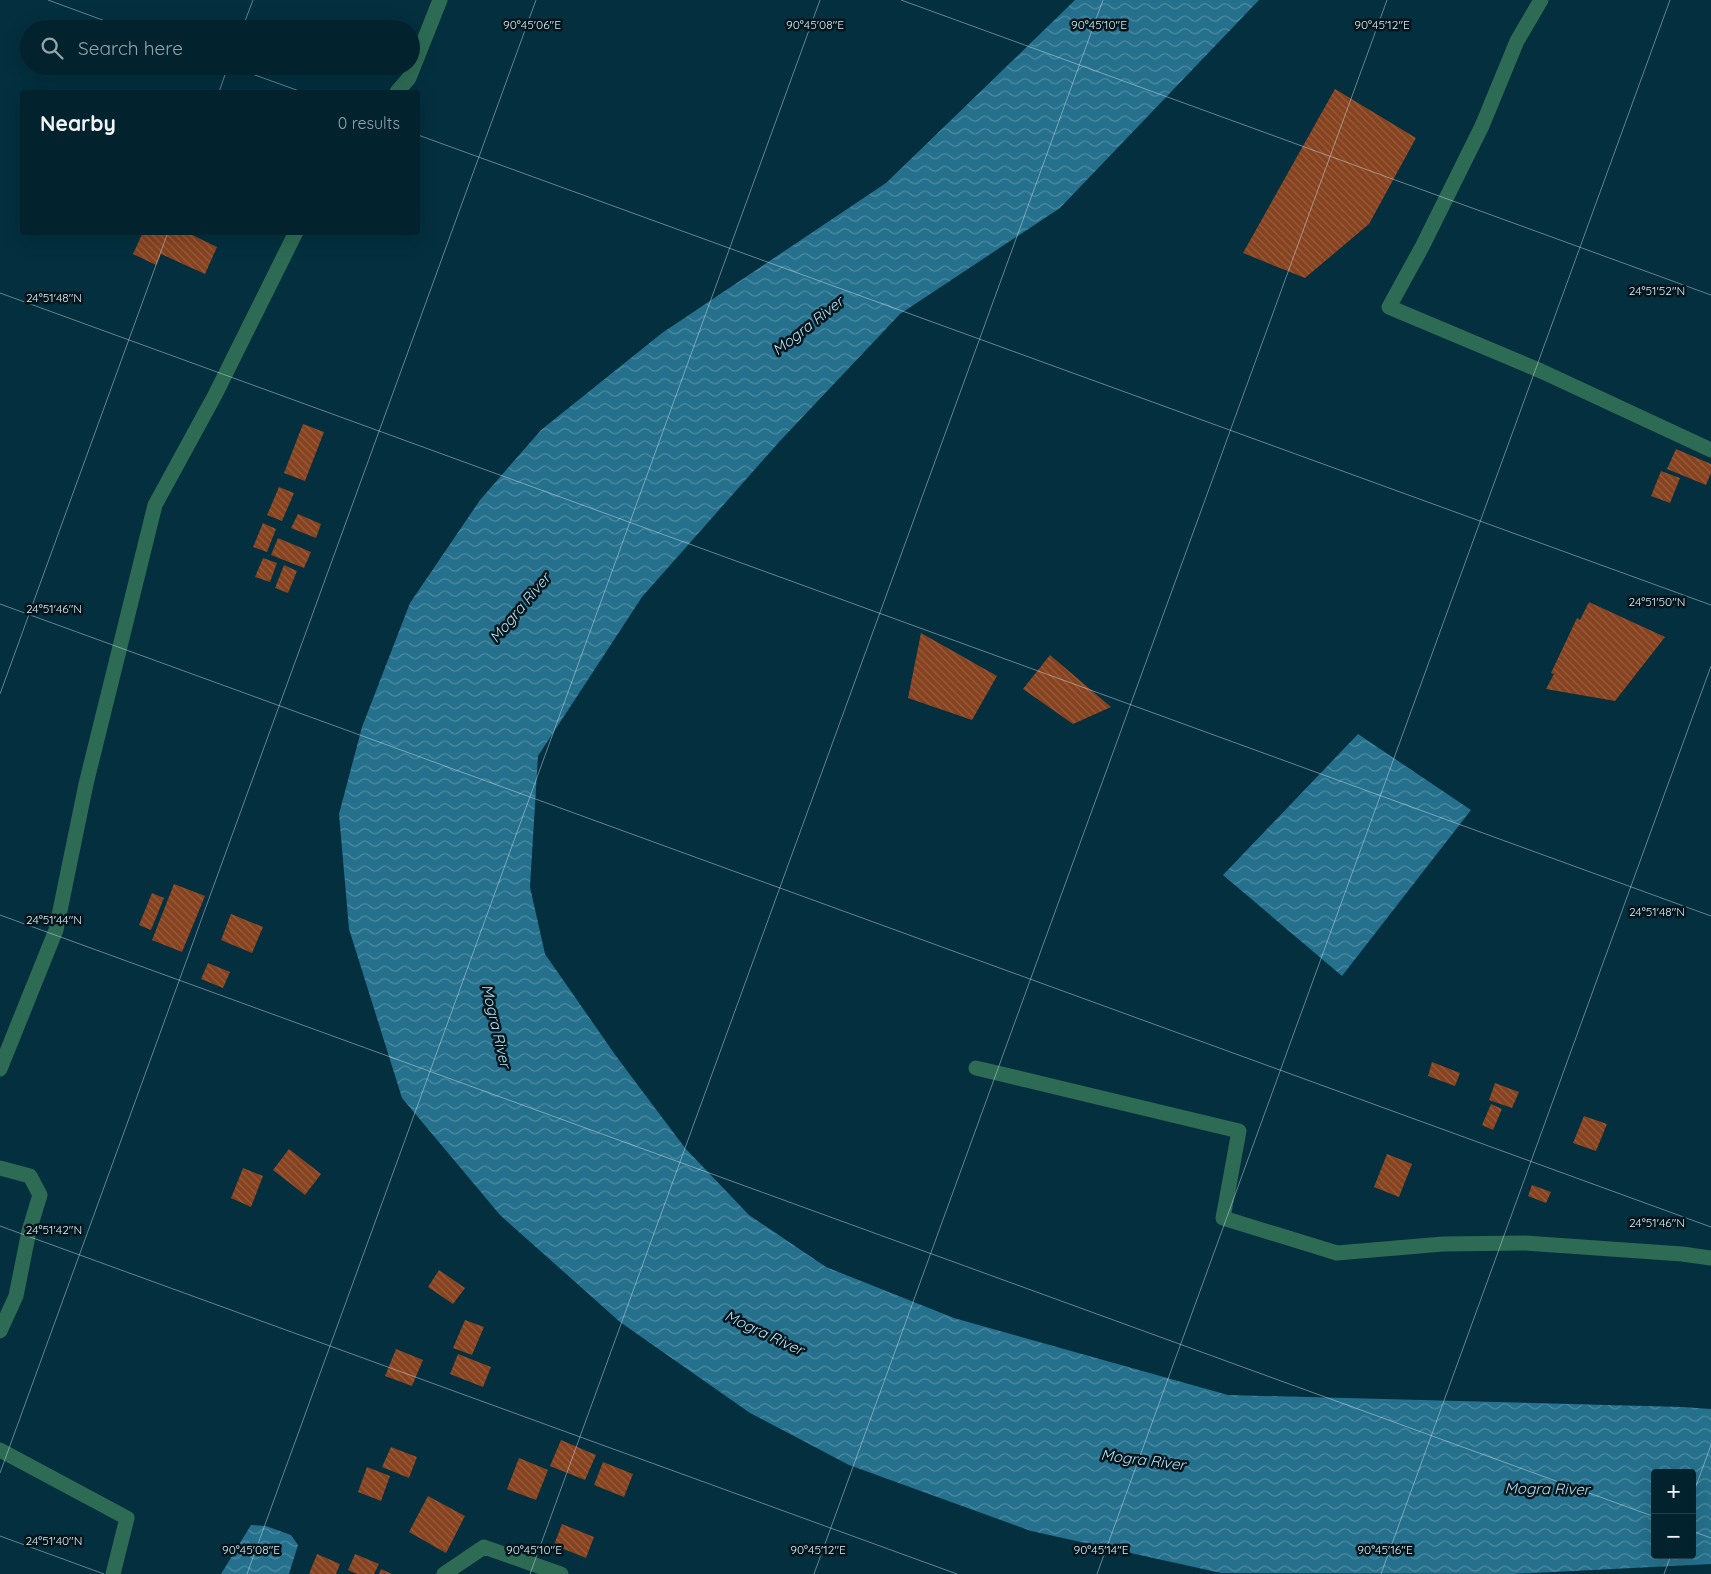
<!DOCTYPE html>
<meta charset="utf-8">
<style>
body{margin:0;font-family:Quicksand,sans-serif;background:#102f3a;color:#f1f3f6}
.controls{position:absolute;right:15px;bottom:15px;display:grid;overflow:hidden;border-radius:5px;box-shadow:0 5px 20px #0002}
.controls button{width:45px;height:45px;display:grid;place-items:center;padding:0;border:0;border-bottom:1px solid #23404a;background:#02232e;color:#f1f3f6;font:25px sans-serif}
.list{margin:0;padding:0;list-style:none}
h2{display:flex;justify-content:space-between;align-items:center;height:65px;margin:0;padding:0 20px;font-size:21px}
h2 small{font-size:16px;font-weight:400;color:#96a4aa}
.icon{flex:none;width:28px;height:28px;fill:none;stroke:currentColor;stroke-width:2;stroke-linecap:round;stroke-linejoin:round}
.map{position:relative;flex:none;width:1711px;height:1574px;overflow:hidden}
.search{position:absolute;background:#02232e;box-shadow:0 5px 20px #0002;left:20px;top:20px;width:400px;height:55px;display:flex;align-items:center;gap:12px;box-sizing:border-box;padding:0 18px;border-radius:28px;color:#96a4aa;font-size:19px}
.panel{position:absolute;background:#02232e;box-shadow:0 5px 20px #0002;left:20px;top:90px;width:400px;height:145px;border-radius:5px}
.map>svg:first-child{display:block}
.water{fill:url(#water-waves);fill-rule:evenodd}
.building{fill:url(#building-back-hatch)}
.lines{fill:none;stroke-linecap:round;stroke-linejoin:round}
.street{stroke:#2d6b54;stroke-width:15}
.ticks{fill:none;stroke:#d7ecf6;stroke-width:1;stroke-opacity:0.45}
.labels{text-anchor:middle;stroke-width:5;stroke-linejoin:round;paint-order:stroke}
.water-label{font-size:15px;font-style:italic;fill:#b5e2f6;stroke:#05151c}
.ticks-label{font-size:12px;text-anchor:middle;fill:#d7ecf6;stroke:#05151c;stroke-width:5;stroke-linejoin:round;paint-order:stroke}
</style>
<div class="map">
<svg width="1711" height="1574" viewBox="0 0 1711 1574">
<defs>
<pattern id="water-waves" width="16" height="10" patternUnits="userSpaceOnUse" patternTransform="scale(1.25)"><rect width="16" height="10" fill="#25708c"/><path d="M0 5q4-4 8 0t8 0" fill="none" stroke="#4e8ba2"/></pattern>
<pattern id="building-back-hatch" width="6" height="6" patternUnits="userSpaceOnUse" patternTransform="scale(1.25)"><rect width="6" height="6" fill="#87431f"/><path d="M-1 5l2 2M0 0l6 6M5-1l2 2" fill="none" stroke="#975e40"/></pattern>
</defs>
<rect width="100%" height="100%" fill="#032f3e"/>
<path class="water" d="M1075 0H1259L1060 208 900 314 780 441 642 597 538 756 530 887 545 954 616 1056 685 1148 749 1215 826 1267 954 1318 1228 1395 1683 1407 1711 1409V1564L1512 1574 1221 1573 1031 1531 849 1465 750 1413 620 1322 500 1215 402 1098 349 929 339 814 362 727 410 603 480 500 541 430 662 333 886 183ZM1655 1473H1692V1555H1655Z
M1358 734 1471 810 1342 976 1223 875Z
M251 1525 266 1526 291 1535 298 1545 289 1574H221Z"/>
<path class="building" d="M1335 89 1416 138 1369 224 1305 278 1243 253Z
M143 232H186L217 247 205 274 161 254 156 265 133 254Z
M303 424 324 432 305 481 284 473Z
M1676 449 1711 464V473L1706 485 1667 469Z
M1661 471 1680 478 1670 503 1651 496Z
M279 487 294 493 282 521 267 515Z
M298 514 321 524 316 538 291 528Z
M263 523 276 529 267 552 253 547Z
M278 538 311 552 304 568 271 555Z
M263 558 277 563 270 582 255 577Z
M284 565 297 571 288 593 275 588Z
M1589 602 1665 637 1615 701 1546 689 1554 674 1551 673 1577 618 1580 620Z
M921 633 997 676 972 720 908 698Z
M1050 655 1111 707 1073 724 1023 689Z
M174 884 205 896 182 952 152 940Z
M152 893 164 898 151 930 139 925Z
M231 914 263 927 252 953 221 940Z
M208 963 230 972 223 988 201 979Z
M1432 1062 1460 1073 1455 1086 1428 1076Z
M1495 1083 1519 1092 1512 1108 1489 1100Z
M1491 1104 1502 1109 1493 1130 1482 1125Z
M1584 1116 1607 1124 1596 1151 1573 1143Z
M289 1149 321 1174 305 1195 273 1170Z
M1387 1154 1412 1164 1399 1197 1374 1187Z
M243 1168 263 1176 251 1207 231 1198Z
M1532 1185 1551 1192 1546 1203 1528 1196Z
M439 1270 465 1288 453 1304 428 1287Z
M465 1320 484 1327 472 1355 453 1348Z
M396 1349 423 1360 412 1386 385 1376Z
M458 1354 491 1367 483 1387 450 1374Z
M561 1440 596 1455 585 1480 550 1466Z
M391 1447 417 1457 409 1478 382 1467Z
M519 1458 548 1470 536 1500 507 1489Z
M603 1462 633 1474 624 1497 594 1485Z
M367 1467 390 1476 381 1501 358 1492Z
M428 1496 465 1516 446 1553 409 1532Z
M562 1524 594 1537 586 1558 554 1545Z
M317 1554 340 1564 336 1574H309Z
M355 1554 379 1564 374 1574H357L348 1570Z
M381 1569 392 1574H379Z"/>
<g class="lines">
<path class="street" d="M1541 0 1517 41 1482 126 1422 247 1389 307 1541 371 1711 450
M397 92 409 78 440 0
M976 1068 1239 1131 1223 1218 1337 1253 1443 1244 1525 1243 1682 1254 1711 1258
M0 1069 56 930 86 784 155 505 215 395 296 232
M0 1168 30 1176 40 1195 29 1231 16 1296 0 1331
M0 1450 127 1518 113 1574
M444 1574 484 1547 561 1574"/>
</g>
<path class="ticks" d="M48 0 127 29M901 0 1711 295M242 29 253 0M230 66 302 92M219 92 228 66M418 135 1711 605M0 293 1711 916M0 604 1711 1227M0 694 168 232M0 915 1655 1517M0 1226 957 1574M0 1473 536 0M1692 1497 1711 1445M1692 1531 1711 1538M0 1536 104 1574M247 1574 820 0M530 1574 1103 0M814 1574 1387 0M1097 1574 1670 0M1381 1574 1711 666M1664 1574 1671 1555"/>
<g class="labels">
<g class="water-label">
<text transform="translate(808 326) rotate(-38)" y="5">Mogra River</text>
<text transform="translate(520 608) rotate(-50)" y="5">Mogra River</text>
<text transform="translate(496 1026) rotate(77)" y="5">Mogra River</text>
<text transform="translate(764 1333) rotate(25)" y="5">Mogra River</text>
<text transform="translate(1143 1460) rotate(7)" y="5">Mogra River</text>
<text transform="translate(1547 1489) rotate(1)" y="5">Mogra River</text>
</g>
</g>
<g class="ticks-label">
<text x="532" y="29">90°45'06"E</text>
<text x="815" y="29">90°45'08"E</text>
<text x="1099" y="29">90°45'10"E</text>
<text x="1382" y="29">90°45'12"E</text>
<text x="1657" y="295">24°51'52"N</text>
<text x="54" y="302">24°51'48"N</text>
<text x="1657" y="606">24°51'50"N</text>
<text x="54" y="613">24°51'46"N</text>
<text x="1657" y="916">24°51'48"N</text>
<text x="54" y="924">24°51'44"N</text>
<text x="1657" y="1227">24°51'46"N</text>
<text x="54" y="1234">24°51'42"N</text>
<text x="54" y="1545">24°51'40"N</text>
<text x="251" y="1554">90°45'08"E</text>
<text x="534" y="1554">90°45'10"E</text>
<text x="818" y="1554">90°45'12"E</text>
<text x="1101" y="1554">90°45'14"E</text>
<text x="1385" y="1554">90°45'16"E</text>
</g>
</svg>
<div class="controls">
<button>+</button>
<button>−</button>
</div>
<div class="search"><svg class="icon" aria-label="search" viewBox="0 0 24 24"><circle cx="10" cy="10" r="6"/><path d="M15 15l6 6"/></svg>Search here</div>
<section class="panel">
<h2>Nearby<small>0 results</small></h2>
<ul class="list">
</ul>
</section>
</div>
